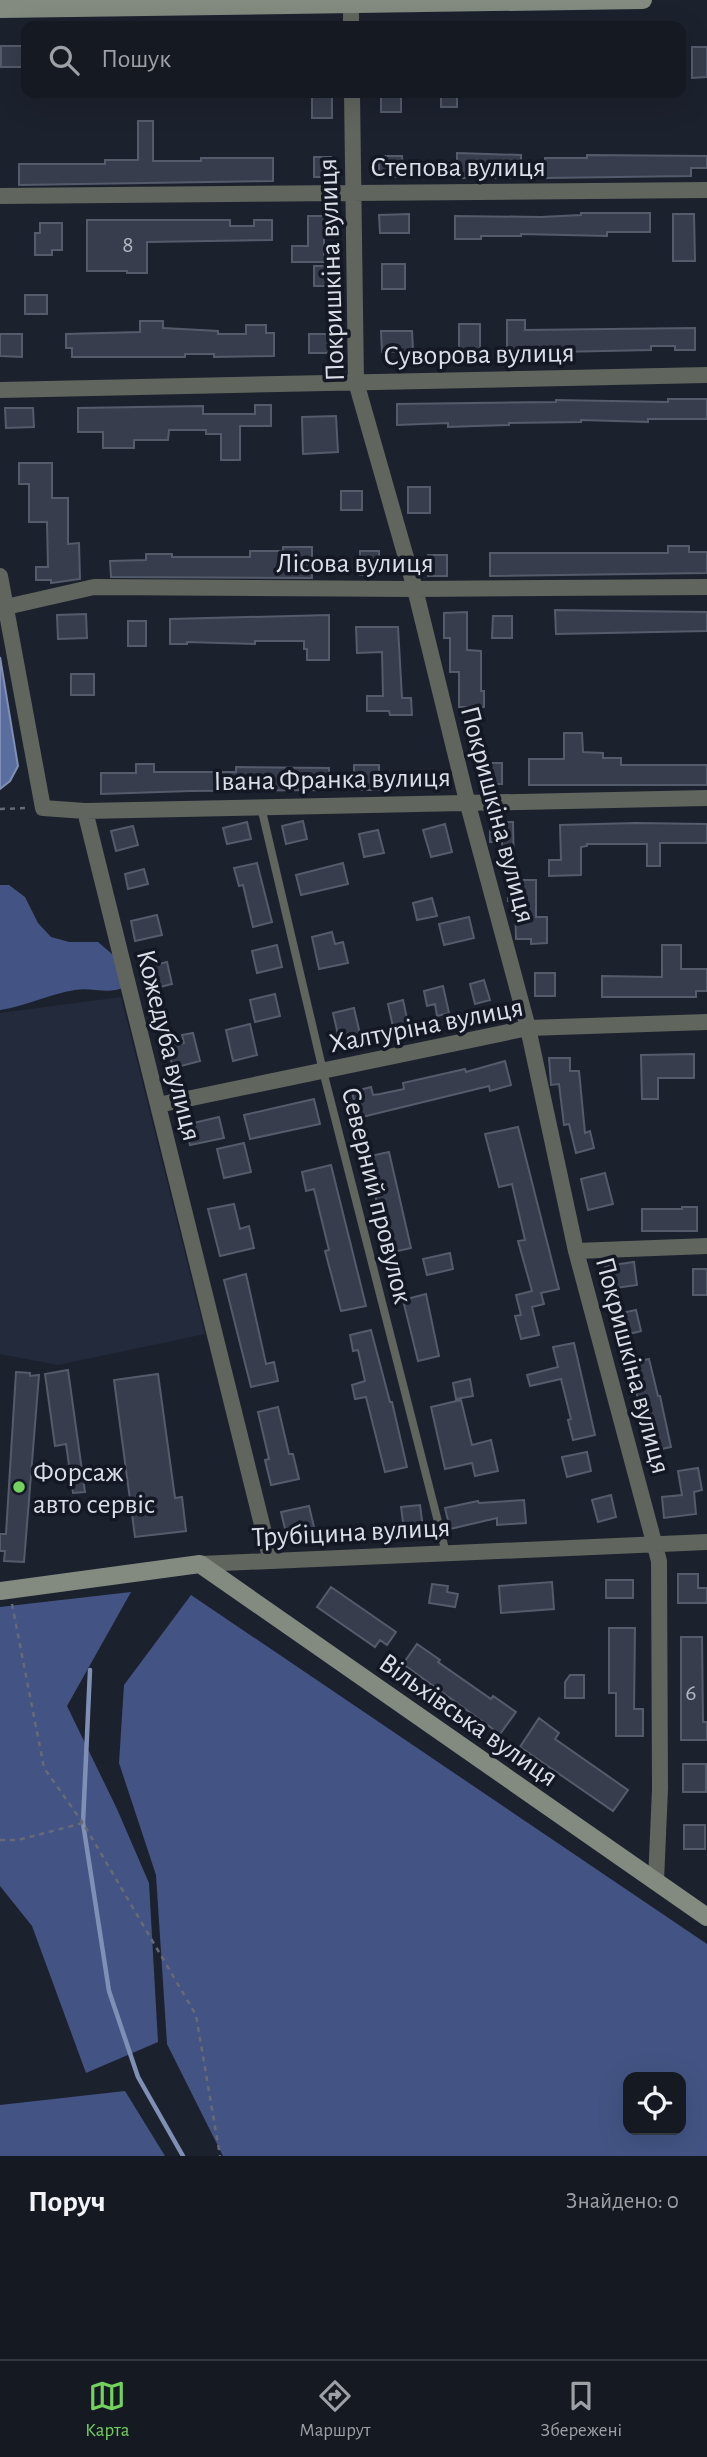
<!DOCTYPE html>
<html lang="uk">
<meta charset="utf-8">
<style>
body{margin:0;font-family:"Alegreya Sans",sans-serif;background:#1e222a;color:#f1f3f6}
.controls{position:absolute;right:21px;bottom:21px;display:grid;overflow:hidden;border-radius:14px;box-shadow:0 7px 28px #0002}
.controls button{width:63px;height:63px;display:grid;place-items:center;padding:0;border:0;border-bottom:2px solid #343840;background:#151922;color:#f1f3f6;font:35px sans-serif}
.list{margin:0;padding:0;list-style:none}
h2{display:flex;justify-content:space-between;align-items:center;height:91px;margin:0;padding:0 28px;font-size:30px}
h2 small{font-size:23px;font-weight:400;color:#9da0a5}
.icon{flex:none;width:38px;height:38px;fill:none;stroke:currentColor;stroke-width:2;stroke-linecap:round;stroke-linejoin:round}
.map{position:relative;flex:none;width:707px;height:2156px;overflow:hidden}
.search{position:absolute;background:#151922;box-shadow:0 7px 28px #0002;left:21px;right:21px;top:21px;height:77px;display:flex;align-items:center;gap:18px;box-sizing:border-box;padding:0 24px;border-radius:14px;color:#9da0a5;font-size:26px}
.sheet{height:203px;background:#151922}
nav{display:flex;justify-content:space-around;align-items:center;box-sizing:border-box;height:98px;border-top:2px solid #343840;background:#151922;font-size:19px;color:#9da0a5}
nav a{display:grid;justify-items:center;gap:4px}
nav .on{color:#73d25c}
.map>svg:first-child{display:block}
.built{fill:#232a3c}
.forest{fill:#435484;fill-rule:evenodd}
.water{fill:#5a6d9f;stroke:#808fb5;stroke-width:2}
.lines{fill:none;stroke-linecap:round;stroke-linejoin:round}
.stream{stroke:#808fb5;stroke-width:4.5}
.building{fill:#373d4c;stroke:#545b6b;stroke-width:2}
.path{stroke:#666a76;stroke-width:2.5;stroke-dasharray:5 5;stroke-linecap:butt}
.lane{stroke:#60655e;stroke-width:8}
.street{stroke:#60655e;stroke-width:16}
.secondary{stroke:#838b81;stroke-width:18}
.poi-dot{fill:#73d25c;stroke:#131824;stroke-width:2.5}
.labels{text-anchor:middle;stroke-width:7;stroke-linejoin:round;paint-order:stroke}
.number-label{font-size:24px;fill:#b1b6c0}
.street-label{font-size:28px;fill:#dadee7;stroke:#131824}
.poi-label{font-size:28px;fill:#dadee7;stroke:#131824;text-anchor:start}
</style>
<div class="map">
<svg width="707" height="2156" viewBox="0 0 707 2156">
<rect width="100%" height="100%" fill="#1c212e"/>
<path class="built" d="M121 997 205 1334 58 1365 0 1354V1013Z"/>
<path class="forest" d="M0 885H9L25 897 38 923 51 937 69 942H98L119 960 125 987C108 995 92 987 75 990 50 994 26 1006 0 1010Z
M131 1592 67 1706 117 1809 149 1883 158 2042 86 2073 32 1926 0 1886V1607Z
M191 1595 707 1944V2156H223L167 2044 156 1875 119 1763 124 1685ZM681 2077V2130H628V2077Z
M125 2091 165 2156H0V2105Z"/>
<path class="water" d="M0 657 18 766 10 781 0 789Z"/>
<g class="lines">
<path class="stream" d="M90 1670 83 1823 109 1991 138 2077 183 2156"/>
</g>
<path class="building" d="M1 46H24V67H1Z
M692 47H707V77L692 78Z
M312 93H332V118H312Z
M381 93H401V112H381Z
M441 93H457V107H441Z
M138 121H153V161H201V158H273V181L19 185V164H105V160H138Z
M457 153 521 155V178H457Z
M587 155 707 156V168H691V176L545 178V158H587Z
M379 156H402L403 177H379Z
M314 157H331V177H314Z
M581 213H650V232H607V236L521 234V236H481V239H455V216L541 217 581 215Z
M409 214V233H380L379 215Z
M673 214H694L695 261H673Z
M308 216H331V236H324V262H292V246H308Z
M87 220H230V226H254V220H272V240L147 242V273H127V271H87Z
M40 223H62V250H52V255H35V233H40Z
M382 264H405V289H382Z
M314 266H336V286H314Z
M25 295H47V314H25Z
M507 320H525V330L695 328V350H675V346H651V350L507 353Z
M140 321H163V328L218 331V334H246V325H266V333H274V356L214 357V354H185V357H72V348H66V334L140 332Z
M459 324H480V353H459Z
M381 331H412L413 351 382 352Z
M0 334H22V357L0 356Z
M309 334H336V353H309Z
M668 399H707V419H648V422L581 420V422L509 423V425L476 426 448 427V423L397 425V404L556 402V400L668 402Z
M255 405H271V426H240V460H221V434H206V430H169L168 440H134V448H103V432H78V408L203 406V414H255Z
M5 408H33L34 427 6 428Z
M336 416 338 452 303 454 302 417Z
M19 463H52V498H68V544L79 543 80 579 51 583V580H36V567H48L47 522H29V484H19Z
M408 487H430V513H408Z
M341 491H362V510H341Z
M668 546H689V552H707V573L490 576V553H668Z
M283 547H312V578L111 577 110 561 146 560V554H172V557H250V551H283Z
M360 551H379L380 574 360 575Z
M428 555H447V576H428Z
M555 610 707 612V631L556 634Z
M467 612V650L481 651V691H484V707H459V672H450V638H444V613Z
M86 614 87 638 58 639 57 615Z
M329 615V660H307V649H304V641H255V644L187 642V644H170V619Z
M493 616H512V638H492Z
M128 621H146V646H128Z
M356 627H398L402 698H411L412 715H390L389 711H367V696H383L382 652 357 653Z
M71 674H94V695H71Z
M564 733H582L583 752 603 753V758H621V765H707V785H529V759H564Z
M481 763H502V784H481Z
M136 764H154V772H236V767L329 768V790L190 791 101 794V773H136Z
M354 765H379V790H360V781H354Z
M303 821 307 839 286 844 282 826Z
M247 822 251 839 227 844 223 828Z
M490 822H513L514 873H503L502 842H490Z
M636 823 707 824V843H660V866H647V844H587V846L581 847V875L549 876V860H561L560 825Z
M445 824 452 852 431 857 423 830Z
M133 826 138 845 116 851 111 831Z
M378 830 384 853 364 857 359 834Z
M257 863 272 922 253 927 243 885 239 886 234 868Z
M343 863 348 884 301 895 296 875Z
M144 869 148 884 128 889 125 874Z
M508 880H536V917H547V943L531 944V939H516L515 901H508Z
M432 898 437 916 417 920 413 903Z
M157 915 162 935 135 941 131 921Z
M469 917 474 938 444 945 439 924Z
M332 932 335 944 343 942 348 963 319 969 312 937Z
M277 945 282 967 257 973 252 951Z
M662 945H681V969H707V991H696V997H602V976L662 977Z
M167 962 172 984 152 989 147 967Z
M535 973H555V996H535Z
M484 980 490 1000 475 1004 470 984Z
M443 986 449 1013 437 1016 435 1004 427 1006 424 991Z
M275 994 280 1016 255 1022 250 1000Z
M403 1000 408 1023 393 1027 388 1004Z
M354 1008 360 1034 339 1039 333 1013Z
M250 1024 257 1055 233 1061 226 1030Z
M193 1033 200 1061 173 1068 168 1047 184 1043 182 1035Z
M694 1054V1078H658V1099H642L641 1055Z
M549 1058H570V1071H579L585 1133 590 1131 594 1148 576 1153 569 1124 564 1125 559 1084 551 1085Z
M505 1061 511 1085 490 1091 489 1086 358 1118 352 1092 371 1087 373 1095 380 1094 404 1089 403 1083 465 1069 466 1072Z
M314 1099 320 1124 250 1139 244 1115Z
M219 1117 224 1138 190 1145 185 1125Z
M518 1127 559 1289 541 1293 544 1304 532 1307 539 1335 521 1339 515 1316 521 1315 516 1295 532 1291 518 1241 525 1240 512 1184 499 1187 485 1134Z
M244 1143 251 1172 224 1178 217 1149Z
M389 1152 411 1248 389 1253 366 1157Z
M331 1165 366 1306 341 1311 325 1251 329 1250 314 1189 306 1191 302 1172Z
M605 1173 613 1204 588 1210 581 1179Z
M234 1204 240 1229 249 1226 254 1248 220 1256 208 1209Z
M682 1207H697V1231H642V1209H682Z
M450 1253 453 1269 427 1275 423 1259Z
M634 1262 637 1285 608 1289 605 1266Z
M693 1269H707V1295H693Z
M246 1274 266 1364 274 1362 278 1381 251 1387 224 1280Z
M426 1294 439 1356 418 1361 403 1300Z
M636 1310 641 1331 622 1336 617 1314Z
M371 1330 390 1402H392L407 1467 385 1472 366 1397 355 1399 352 1385 365 1381 358 1350 353 1351 350 1335Z
M574 1343 595 1435 573 1440 568 1420 571 1419 561 1379 530 1386 527 1375 558 1367 553 1347Z
M649 1359 658 1396H660L671 1447 648 1452 631 1363Z
M68 1370 85 1492 73 1493 66 1444 55 1446 45 1374Z
M16 1372 30 1373V1376L39 1375 24 1562 4 1561 5 1551H0V1534H6Z
M158 1374 175 1498 182 1497 186 1531 135 1537 114 1380Z
M470 1379 473 1396 456 1399 453 1383Z
M461 1400 472 1445 491 1440 498 1471 475 1476 472 1463 445 1469 431 1407Z
M278 1407 289 1454H293L299 1479 271 1485 265 1460 269 1459 258 1412Z
M587 1452 591 1471 567 1477 562 1457Z
M698 1468 702 1490 694 1492 696 1514 664 1518 662 1497 682 1495 678 1471Z
M611 1495 616 1517 598 1522 592 1500Z
M524 1500 526 1523 497 1525V1518L450 1529 445 1508 478 1501 479 1503Z
M420 1505 423 1528 404 1530 401 1507Z
M309 1506 314 1527 286 1533 281 1512Z
M678 1574H698V1588H707V1603H678Z
M606 1580H633V1598H606Z
M552 1582 554 1609 501 1613 499 1586Z
M432 1584 448 1586 447 1592 458 1594 455 1607 429 1603Z
M331 1587 396 1632 387 1645 380 1640 375 1647 317 1607Z
M609 1628H635L634 1709H643V1736H616V1693H609Z
M681 1637H702L703 1722H707V1740H681Z
M417 1644 440 1660 438 1662 491 1699 493 1696 516 1712 500 1734 403 1664Z
M570 1675H584V1698H565V1682Z
M539 1718 559 1733 555 1739 628 1790 613 1811 520 1747Z
M683 1764H706V1792H683Z
M684 1825H705V1849H684Z"/>
<g class="lines">
<path class="path" d="M0 809 28 808
M12 1604 44 1768 83 1823
M0 1840H18L83 1823 196 2015 220 2156"/>
<path class="lane" d="M261 807 323 1071 446 1553"/>
<path class="street" d="M351 4V26
M352 93 356 382 415 589 467 801 528 1028 576 1251 659 1561 660 1789 656 1881
M0 196 707 190
M0 390 707 375
M0 576 43 808 85 811 271 1561
M6 607 94 587 415 589 707 587
M85 811 707 798
M158 1105 528 1028 707 1022
M576 1251 707 1246
M200 1564 707 1542"/>
<path class="secondary" d="M0 9 643 0
M0 1591 200 1564 707 1917"/>
</g>
<circle class="poi-dot" cx="19" cy="1487" r="7"/>
<g class="labels">
<g class="number-label">
<text x="128" y="252">8</text>
<text x="691" y="1700">6</text>
</g>
<g class="street-label">
<text x="458" y="176">Степова вулиця</text>
<text transform="translate(330 270) rotate(-92)" y="10">Покришкіна вулиця</text>
<text transform="translate(479 353) rotate(-1)" y="10">Суворова вулиця</text>
<text x="355" y="572">Лісова вулиця</text>
<text transform="translate(332 778) rotate(-1)" y="10">Івана Франка вулиця</text>
<text transform="translate(499 814) rotate(75)" y="10">Покришкіна вулиця</text>
<text transform="translate(426 1024) rotate(-11)" y="10">Халтуріна вулиця</text>
<text transform="translate(170 1045) rotate(76)" y="10">Кожедуба вулиця</text>
<text transform="translate(378 1195) rotate(76)" y="10">Северний провулок</text>
<text transform="translate(634 1365) rotate(75)" y="10">Покришкіна вулиця</text>
<text transform="translate(351 1531) rotate(-3)" y="10">Трубіцина вулиця</text>
<text transform="translate(469 1719) rotate(35)" y="10">Вільхівська вулиця</text>
</g>
<g class="poi-label">
<text x="33" y="1481">Форсаж<tspan x="33" dy="32">авто сервіс</tspan></text>
</g>
</g>
</svg>
<div class="controls">
<button><svg class="icon" aria-label="locate" viewBox="0 0 24 24"><circle cx="12" cy="12" r="6"/><path d="M12 2v4M12 18v4M2 12h4M18 12h4"/></svg></button>
</div>
<div class="search"><svg class="icon" aria-label="search" viewBox="0 0 24 24"><circle cx="10" cy="10" r="6"/><path d="M15 15l6 6"/></svg>Пошук</div>
</div>
<section class="sheet">
<h2>Поруч<small>Знайдено: 0</small></h2>
<ul class="list">
</ul>
</section>
<nav>
<a class="on"><svg class="icon" aria-label="map" viewBox="0 0 24 24"><path d="M3 6l6-2 6 2 6-2v14l-6 2-6-2-6 2zM9 4v14M15 6v14"/></svg>Карта</a>
<a><svg class="icon" aria-label="directions" viewBox="0 0 24 24"><path d="M12 3l9 9-9 9-9-9zM9 14v-3h6M13 9l2 2-2 2"/></svg>Маршрут</a>
<a><svg class="icon" aria-label="saved" viewBox="0 0 24 24"><path d="M7 4h10v16l-5-4-5 4z"/></svg>Збережені</a>
</nav>
